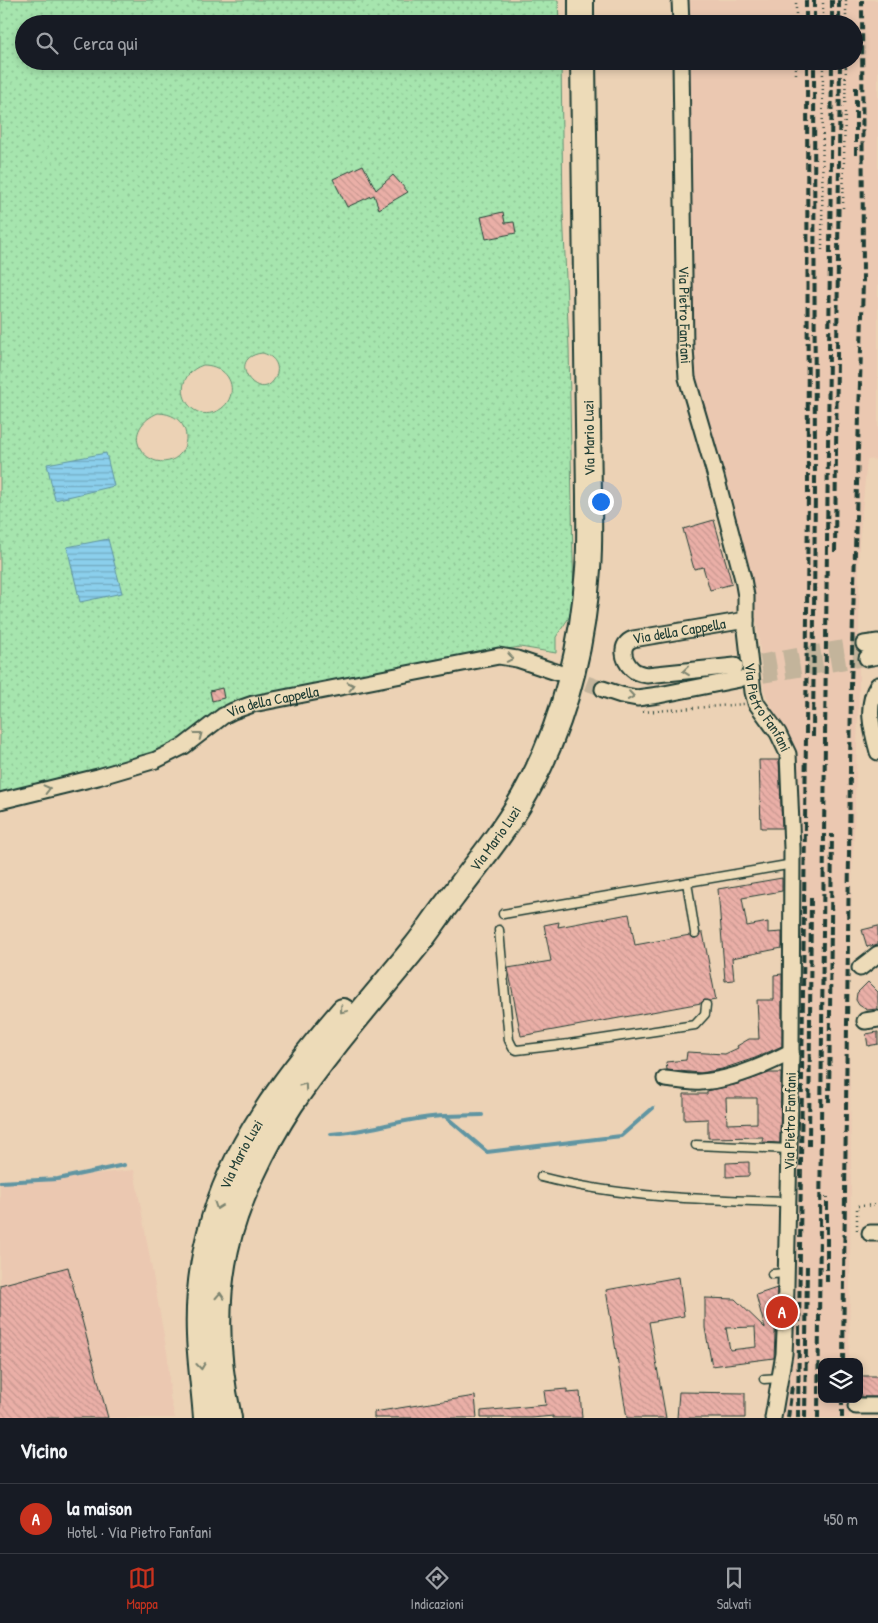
<!DOCTYPE html>
<html lang="it">
<meta charset="utf-8">
<style>
body{margin:0;font-family:"Patrick Hand",sans-serif;background:#242831;color:#f1f3f6}
.controls{position:absolute;right:15px;bottom:15px;display:grid;overflow:hidden;border-radius:10px;box-shadow:0 2px 8px #0003}
.controls button{width:45px;height:45px;display:grid;place-items:center;padding:0;border:0;border-bottom:1px solid #363941;background:#171b24;color:#f1f3f6;font:25px sans-serif}
.you{position:absolute;left:600px;top:501px;width:18px;height:18px;margin:-12px;border:4px solid #fff;border-radius:50%;background:#1a73e8;box-shadow:0 0 0 8px #1a73e833}
.badge{display:grid;place-items:center;width:32px;height:32px;border-radius:50%;background:#c8321e;color:#fff;font-size:16px;font-weight:700}
.pin{position:absolute;translate:-50% -50%;border:2px solid #fff;box-shadow:0 1px 5px #0006}
.list{margin:0;padding:0;list-style:none}
h2{display:flex;justify-content:space-between;align-items:center;height:65px;margin:0;padding:0 20px;font-size:21px}
h2 small{font-size:16px;font-weight:400;color:#9ea1a6}
.list li{display:grid;grid-template-columns:32px 1fr auto;gap:15px;align-items:center;box-sizing:border-box;height:70px;padding:0 20px;border-top:1px solid #363941}
.list b{display:block;font-size:19px;white-space:nowrap}
.list p{margin:0;font-size:16px;white-space:nowrap;color:#9ea1a6}
.list em{font-size:16px;font-style:normal;color:#9ea1a6}
.icon{flex:none;width:28px;height:28px;fill:none;stroke:currentColor;stroke-width:2;stroke-linecap:round;stroke-linejoin:round}
.map{position:relative;flex:none;width:878px;height:1418px;overflow:hidden}
.search{position:absolute;background:#171b24;box-shadow:0 2px 8px #0003;left:15px;right:15px;top:15px;height:55px;display:flex;align-items:center;gap:12px;box-sizing:border-box;padding:0 18px;border-radius:28px;color:#9ea1a6;font-size:19px}
.sheet{height:135px;background:#171b24}
nav{display:flex;justify-content:space-around;align-items:center;box-sizing:border-box;height:70px;border-top:1px solid #363941;background:#171b24;font-size:14px;color:#9ea1a6}
nav a{display:grid;justify-items:center;gap:2px}
nav .on{color:#c8321e}
.map>svg:first-child{display:block}
.built{fill:#ebc8b1}
.grass{fill:url(#grass-dots);stroke:#629171;fill-rule:evenodd}
.water{fill:url(#water-rules);stroke:#6095a2}
.lines{fill:none;stroke-linecap:round;stroke-linejoin:round}
.stream{stroke:#6095a2;stroke-width:4}
.building{fill:url(#building-back-hatch);stroke:#1f3d34;fill-rule:evenodd}
.street-tunnel{stroke:#c3b49b;stroke-width:15;stroke-dasharray:15 8;stroke-linecap:butt}
.lane-casing{stroke:#1f3d34;stroke-width:11}
.street-casing{stroke:#1f3d34;stroke-width:19}
.primary-casing{stroke:#1f3d34;stroke-width:28}
.path{stroke:#1f3d34;stroke-width:2.5;stroke-dasharray:1 4;stroke-linecap:butt}
.lane{stroke:#eddbb8;stroke-width:8}
.street{stroke:#eddbb8;stroke-width:15}
.primary{stroke:#eddbb8;stroke-width:24}
.rail{stroke:#1f3d34;stroke-width:4;stroke-dasharray:8 4;stroke-linecap:butt}
.oneway{stroke:#7c846f}
.labels{text-anchor:middle;stroke-width:5;stroke-linejoin:round;paint-order:stroke}
.street-label{font-size:15px;fill:#1f3d34;stroke:#eddbb8}
</style>
<div class="map">
<svg width="878" height="1418" viewBox="0 0 878 1418">
<defs>
<pattern id="grass-dots" width="8" height="8" patternUnits="userSpaceOnUse" patternTransform="scale(1.25)"><rect width="8" height="8" fill="#a6e5ae"/><path d="M2 2h.1M6 6h.1" fill="none" stroke="#8ec596" stroke-width="1.8" stroke-linecap="round"/></pattern>
<pattern id="water-rules" width="6" height="5" patternUnits="userSpaceOnUse" patternTransform="scale(1.25)"><rect width="6" height="5" fill="#8bcfec"/><path d="M0 2.5h6" fill="none" stroke="#71a9c0"/></pattern>
<pattern id="building-back-hatch" width="6" height="6" patternUnits="userSpaceOnUse" patternTransform="scale(1.25)"><rect width="6" height="6" fill="#eaafa7"/><path d="M-1 5l2 2M0 0l6 6M5-1l2 2" fill="none" stroke="#c89790"/></pattern>
</defs>
<rect width="100%" height="100%" fill="#ecd2b5"/>
<filter id="ink" filterUnits="userSpaceOnUse"><feTurbulence type="fractalNoise" baseFrequency=".02" numOctaves="2"/><feDisplacementMap in="SourceGraphic" scale="10" xChannelSelector="R" yChannelSelector="G"/><feConvolveMatrix kernelMatrix="1 2 1 2 8 2 1 2 1" color-interpolation-filters="sRGB"/></filter>
<g filter="url(#ink)">
<path class="built" d="M686 0H878V459L867 460 859 542V690L850 939 849 1012 851 1166 849 1362H822V1399H849V1418H771L785 1367 791 751 764 690 754 594 692 372 687 61H854V24H686Z
M134 1170 168 1358 170 1397 175 1418H0V1183Z"/>
<path class="grass" d="M0 0H558L559 24H24V61H561L563 210 569 347 574 610 556 637V653L520 647 420 663 258 701 151 757 0 792ZM262 353C272 355 281 364 276 376 262 408 222 358 262 353ZM203 365C219 365 234 376 231 394 229 402 224 408 217 411 187 425 166 378 203 365ZM158 413C200 414 191 469 156 461 150 459 144 455 141 450 131 434 143 419 158 413Z"/>
<path class="water" d="M106 453 114 486 55 500 47 464Z
M108 539 122 593 80 602 67 547Z"/>
<g class="lines">
<path class="stream" d="M445 1116 482 1115
M331 1134C370 1132 406 1117 445 1116L487 1152 621 1136 653 1108
M0 1182 58 1179 124 1165"/>
</g>
<path class="building" d="M363 165 376 190 393 175 408 192 379 209 374 195 347 207 333 179Z
M503 212 505 223 514 222 516 233 486 239 481 217Z
M714 520 732 584 710 590 703 567 694 569 683 529Z
M222 688 224 698 212 701 210 691Z
M759 760H779L782 828H761Z
M782 878V891L742 898 747 926 768 922V933L782 932V948L732 958 734 980 725 981 718 889Z
M629 914 635 945 690 935 693 938H696L700 933H703L716 1000 710 1001 704 1000 701 1003 521 1036 508 968 551 961 544 925 559 922 558 927Z
M878 926V944L867 947 862 930Z
M782 974V1046L755 1058 722 1069 701 1073 667 1070 666 1062 686 1060 687 1052 725 1054 738 1048 737 1046 749 1039H759L757 1000H774V975Z
M868 982 878 992V1009L867 1010 859 1005 856 1000 857 993Z
M878 1032V1044L868 1046 866 1034Z
M769 1073H781L780 1143 762 1142 763 1137 708 1138V1119L684 1120V1094H707V1091L738 1084ZM726 1098H757V1123L727 1124Z
M749 1162V1176L726 1177V1163Z
M68 1267 108 1418H0V1285Z
M679 1277 684 1316 649 1322 666 1418H627L606 1290Z
M777 1288 774 1358 712 1366 705 1328V1298L735 1299 765 1328 756 1295ZM755 1327 756 1347 730 1350 726 1328Z
M859 1376H878V1397H861Z
M567 1389V1393L580 1392 582 1418H553V1416L532 1418H481V1411L546 1405 544 1391Z
M679 1392 745 1393V1418H677Z
M475 1396 477 1418H374V1412Z"/>
<g class="lines">
<path class="street-tunnel" d="M738 666 864 644
M565 675 603 689
M740 679 867 658"/>
<g class="lane-casing">
<path id="lane" d="M687 882 695 933
M503 914 793 864
M499 930 509 1040 513 1048 517 1050 569 1044 695 1025 705 1014 706 1005
M696 1145 789 1149
M541 1177C622 1198 706 1200 788 1202
M772 1274 786 1273
M764 1379 780 1378"/>
</g>
<g class="street-casing">
<g id="street">
<path d="M680 0 681 24"/>
<path id="s1" d="M681 61 685 348 687 378 716 477 743 579 746 596V630L753 692 756 703 778 733 788 754 792 848 791 1052 785 1332 784 1354 773 1418"/>
<path d="M864 644 878 642"/>
<path d="M867 658 878 656"/>
<path id="s2" d="M735 666 647 675C641 674 636 673 632 669 623 660 619 644 633 639L746 620"/>
<path d="M878 685C865 705 872 730 878 752"/>
<path d="M603 689 621 695 637 698 659 695 740 679"/>
<path id="s3" d="M0 801 98 777 156 760 184 746 223 716 233 711 253 704 499 656 517 659 559 673"/>
<path d="M860 968 878 954"/>
<path d="M865 1021 878 1019"/>
<path d="M665 1079C677 1080 689 1083 701 1082 732 1080 764 1066 791 1052"/>
<path d="M870 1233H878"/>
<path d="M856 1406H878"/>
</g>
</g>
<g class="primary-casing">
<g id="primary">
<path d="M581 0V24"/>
<path id="s4" d="M206 1418C204 1390 200 1363 199 1335 194 1200 260 1108 343 1011"/>
<path id="s5" d="M229 1418C217 1363 214 1304 226 1249 236 1202 265 1144 291 1104 329 1048 374 998 416 946 428 931 438 915 450 900 479 861 510 825 532 781 567 714 583 644 588 569 590 545 589 520 589 496L583 61"/>
</g>
</g>
<path class="path" d="M846 0V24
M796 24V0
M823 24V0
M796 74V61
M843 208 846 61
M822 255 823 61
M643 712 744 704
M857 1230V1206L878 1205"/>
<use href="#lane" class="lane"/>
<use href="#street" class="street"/>
<use href="#primary" class="primary"/>
<path class="rail" d="M806 0V24
M814 0V24
M832 0V24
M839 0V24
M856 87V159
M835 552 840 61
M813 736 815 489 814 61
M829 1102 832 834
M809 1146 811 896
M827 1282V1197
M843 1362 851 686 863 282 862 0
M788 1418 792 1386
M798 1418 806 736 808 490 807 61
M805 1418 807 1266
M818 1418 832 61
M842 1418V1399"/>
</g>
<defs><path id="oneway-chevron" d="M-2-3.5L2.5 0L-2 3.5" fill="none" stroke-width="1.6" stroke-linecap="round" stroke-linejoin="round" transform="scale(1.25)"/></defs>
<g class="oneway">
<use href="#oneway-chevron" transform="translate(510 658) rotate(11)"/>
<use href="#oneway-chevron" transform="translate(686 671) rotate(174)"/>
<use href="#oneway-chevron" transform="translate(351 686) rotate(-12)"/>
<use href="#oneway-chevron" transform="translate(631 696) rotate(8)"/>
<use href="#oneway-chevron" transform="translate(199 735) rotate(-37)"/>
<use href="#oneway-chevron" transform="translate(47 789) rotate(-14)"/>
<use href="#oneway-chevron" transform="translate(343 1010) rotate(130)"/>
<use href="#oneway-chevron" transform="translate(304 1086) rotate(-55)"/>
<use href="#oneway-chevron" transform="translate(218 1206) rotate(109)"/>
<use href="#oneway-chevron" transform="translate(220 1296) rotate(-87)"/>
<use href="#oneway-chevron" transform="translate(201 1366) rotate(84)"/>
</g>
</g>
<g class="labels">
<g class="street-label">
<text dy="5" stroke="none"><textPath href="#s1" startOffset="254">Via Pietro Fanfani</textPath></text>
<text transform="translate(589 438) rotate(-91)" y="5">Via Mario Luzi</text>
<text dy="5" stroke="none"><textPath href="#s2" startOffset="188">Via della Cappella</textPath></text>
<text dy="5" stroke="none"><textPath href="#s3" startOffset="294">Via della Cappella</textPath></text>
<text dy="5" stroke="none"><textPath href="#s1" startOffset="659">Via Pietro Fanfani</textPath></text>
<text dy="5" stroke="none"><textPath href="#s5" startOffset="665">Via Mario Luzi</textPath></text>
<text transform="translate(790 1121) rotate(-89)" y="5">Via Pietro Fanfani</text>
<text dy="5" stroke="none"><textPath href="#s4" startOffset="271">Via Mario Luzi</textPath></text>
</g>
</g>
</svg>
<div class="controls">
<button><svg class="icon" aria-label="layers" viewBox="0 0 24 24"><path d="M12 4l9 5-9 5-9-5zM3 14l9 5 9-5"/></svg></button>
</div>
<div class="you"></div>
<div class="pin badge" style="left:782px;top:1312px">A</div>
<div class="search"><svg class="icon" aria-label="search" viewBox="0 0 24 24"><circle cx="10" cy="10" r="6"/><path d="M15 15l6 6"/></svg>Cerca qui</div>
</div>
<section class="sheet">
<h2>Vicino<small></small></h2>
<ul class="list">
<li><span class="badge">A</span><div><b>la maison</b><p>Hotel · Via Pietro Fanfani</p></div><em>450 m</em></li>
</ul>
</section>
<nav>
<a class="on"><svg class="icon" aria-label="map" viewBox="0 0 24 24"><path d="M3 6l6-2 6 2 6-2v14l-6 2-6-2-6 2zM9 4v14M15 6v14"/></svg>Mappa</a>
<a><svg class="icon" aria-label="directions" viewBox="0 0 24 24"><path d="M12 3l9 9-9 9-9-9zM9 14v-3h6M13 9l2 2-2 2"/></svg>Indicazioni</a>
<a><svg class="icon" aria-label="saved" viewBox="0 0 24 24"><path d="M7 4h10v16l-5-4-5 4z"/></svg>Salvati</a>
</nav>
